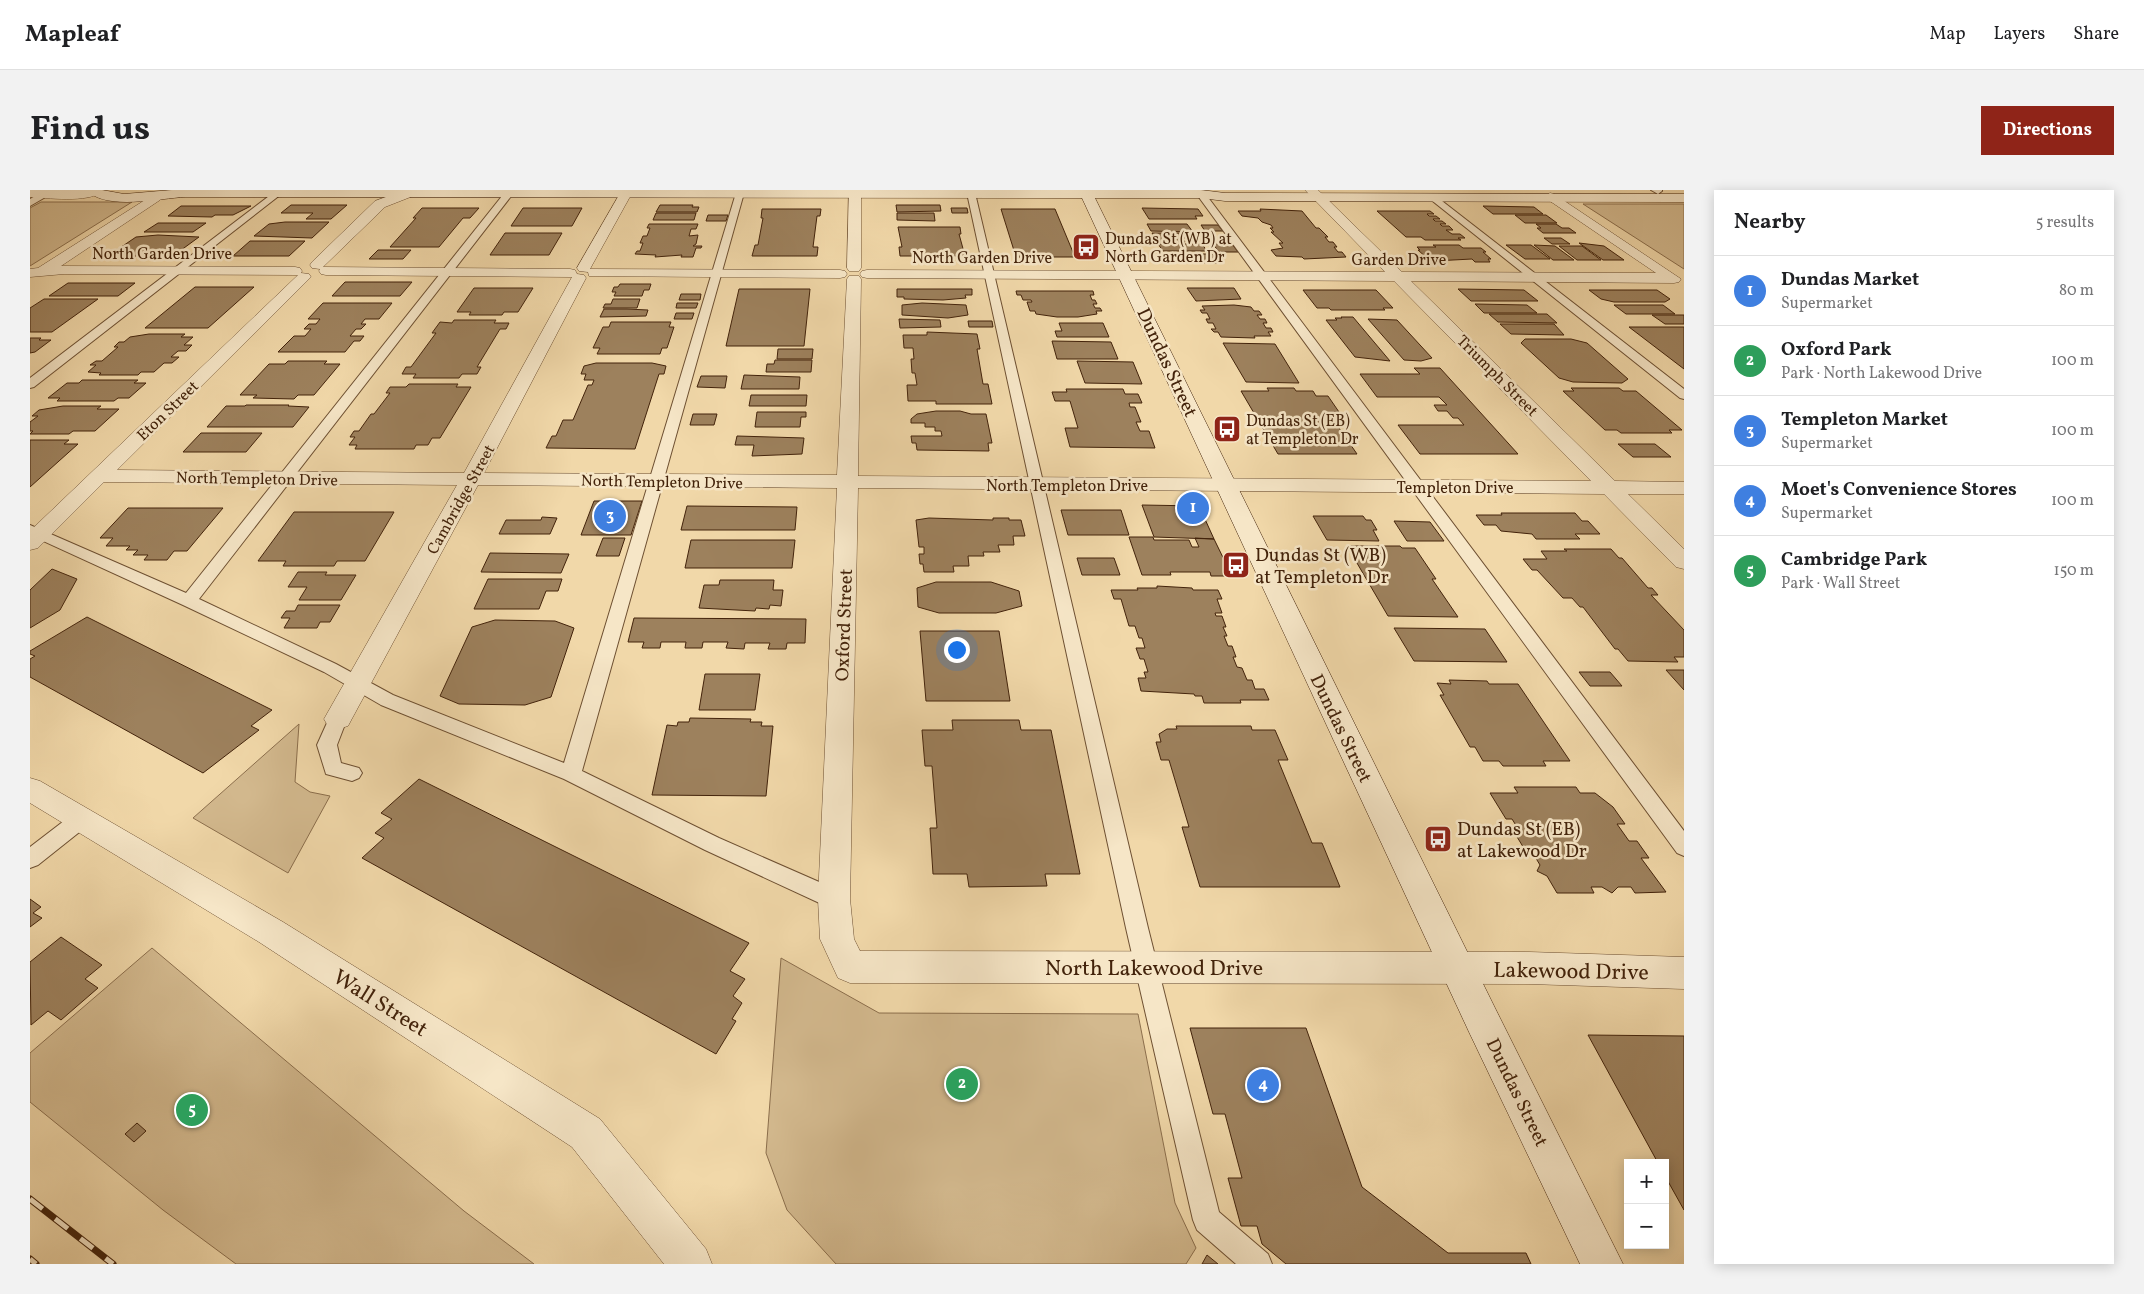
<!DOCTYPE html>
<meta charset="utf-8">
<style>
body{margin:0;font-family:Vollkorn,serif;background:#f2f2f2;color:#202124}
.controls{position:absolute;right:15px;bottom:15px;display:grid;overflow:hidden;border-radius:0px;box-shadow:0 2px 12px #0003}
.controls button{width:45px;height:45px;display:grid;place-items:center;padding:0;border:0;border-bottom:1px solid #e0e0e0;background:#fff;color:#202124;font:25px sans-serif}
.you{position:absolute;left:926px;top:459px;width:18px;height:18px;margin:-12px;border:4px solid #fff;border-radius:50%;background:#1a73e8;box-shadow:0 0 0 8px #1a73e833}
.badge{display:grid;place-items:center;width:32px;height:32px;border-radius:50%;background:#8f2418;color:#fff;font-size:16px;font-weight:700}
.pin{position:absolute;translate:-50% -50%;border:2px solid #fff;box-shadow:0 1px 5px #0006}
.list{margin:0;padding:0;list-style:none}
h2{display:flex;justify-content:space-between;align-items:center;height:65px;margin:0;padding:0 20px;font-size:21px}
h2 small{font-size:16px;font-weight:400;color:#757577}
.list li{display:grid;grid-template-columns:32px 1fr auto;gap:15px;align-items:center;box-sizing:border-box;height:70px;padding:0 20px;border-top:1px solid #e0e0e0}
.list b{display:block;font-size:19px;white-space:nowrap}
.list p{margin:0;font-size:16px;white-space:nowrap;color:#757577}
.list em{font-size:16px;font-style:normal;color:#757577}
.map{position:relative;flex:none;width:1654px;height:1074px;overflow:hidden;border-radius:0px}
header{display:flex;align-items:center;gap:30px;box-sizing:border-box;height:70px;padding:0 25px;background:#fff;border-bottom:1px solid #e0e0e0}
header strong{font-size:24px}
nav{display:flex;gap:28px;margin-inline-start:auto;font-size:18px}
.intro{display:flex;align-items:center;justify-content:space-between;box-sizing:border-box;height:120px;padding:0 30px}
h1{margin:0;font-size:35px}
.button{padding:12px 22px;border-radius:0px;background:#8f2418;color:#fff;font-size:18px;font-weight:700}
main{display:flex;gap:30px;padding:0 30px}
aside{flex:1;background:#fff;border-radius:0px;box-shadow:0 2px 12px #0003}
.map>svg:first-child{display:block}
.green{fill:#d3b98e;stroke:#8b6e4c}
.building{fill:#9d815d;stroke:#43230b}
.lines{fill:none;stroke-linecap:round;stroke-linejoin:round}
.lane-casing{stroke:#6e5032;stroke-width:2}
.street-casing{stroke:#6e5032;stroke-width:1}
.secondary-casing{stroke:#43230b;stroke-width:1}
.lane{fill:#f6e6c7;fill-rule:evenodd}
.street{fill:#f6e6c7;fill-rule:evenodd}
.secondary{fill:#f6e6c7;fill-rule:evenodd}
.rail-casing{stroke:#43230b;stroke-width:7}
.rail{stroke:#f6e6c7;stroke-width:5;stroke-dasharray:16;stroke-linecap:butt}
.labels{text-anchor:middle;stroke-width:5;stroke-linejoin:round;paint-order:stroke}
.far-poi-label{font-size:16px;fill:#43230b;stroke:#f6e6c7;text-anchor:start}
.far-street-label{font-size:16px;fill:#43230b;stroke:#f6e6c7}
.street-label{font-size:19px;fill:#43230b;stroke:#f6e6c7}
.poi-label{font-size:19px;fill:#43230b;stroke:#f6e6c7;text-anchor:start}
.near-street-label{font-size:22px;fill:#43230b;stroke:#f6e6c7}
</style>
<header>
<strong>Mapleaf</strong>
<nav><a>Map</a><a>Layers</a><a>Share</a></nav>
</header>
<div class="intro"><h1>Find us</h1><a class="button">Directions</a></div>
<main>
<div class="map">
<svg width="1654" height="1074" viewBox="0 0 1654 1074">
<rect width="100%" height="100%" fill="#f1d8a9"/>
<filter id="stains"><feTurbulence type="fractalNoise" baseFrequency=".004" numOctaves="4"/><feColorMatrix values="0 0 0 0 .2 0 0 0 0 .09 0 0 0 0 .02 0 0 0 .5 -.17"/></filter>
<radialGradient id="worn" r=".72"><stop offset=".6" stop-color="#630" stop-opacity="0"/><stop offset="1" stop-color="#630" stop-opacity=".3"/></radialGradient>
<path class="green" d="M11 12H102L0 76V18Z
M1553 14H1654V79Z
M269 534 265 592 280 602 300 606 258 683 163 628Z
M122 758 434 1021 504 1074H206L133 1020 0 912V863Z
M751 768 849 823 1108 824 1145 1013 1166 1058 1156 1074H806L757 1020 736 963Z"/>
<path class="building" d="M261 15H317L301 29H276L283 23H251Z
M630 15H663L662 17H669L667 22H626Z
M866 15H910L911 21 867 22Z
M151 16H221L203 25H185L182 27 138 26Z
M1453 16 1504 17 1513 24H1463Z
M392 18H449L440 28H433L409 57H360L386 28H383Z
M493 18H552L542 36H481Z
M921 18H937L938 23H922Z
M1112 18 1168 19 1173 26H1165L1167 29H1119Z
M732 19H791L790 26H787L783 57H788L787 66H722L725 55H728L733 28H731Z
M971 19H1025L1045 67H986Z
M1230 19 1272 21 1286 38H1289L1298 47H1295L1299 52H1303L1307 57H1304L1308 62H1312L1316 67 1274 69 1272 67 1246 66 1241 60 1253 58 1249 53H1253L1241 42H1244L1240 38H1243L1241 35 1232 32 1228 28 1212 26 1208 21H1231Z
M1347 21H1400L1404 24H1397L1399 26H1406L1410 29H1403L1405 31H1412L1416 34H1410L1412 36H1419L1423 40H1416L1422 44H1430L1435 48H1428L1431 50H1395L1391 47H1376Z
M626 23H666L664 30H623Z
M867 23H904L905 31 867 30Z
M678 25H698L696 31H676Z
M1485 25H1516L1527 33H1495Z
M255 32H299L282 48 224 46 239 34Z
M128 33H176L163 42H114Z
M619 34H668L666 39H661L659 46 668 45 666 54 663 56H672L671 58H666L663 67H651L652 65 625 67 626 65 605 64 607 61H610L613 53H610L613 46H617L620 38H617Z
M1117 34H1157L1163 42 1121 41Z
M1506 34H1526L1532 38H1539L1546 43H1513L1507 38H1511Z
M1171 35H1188L1193 41H1175Z
M868 37H930L931 44H929L935 66H870L869 57H872Z
M475 43H532L519 65H460Z
M1122 43H1154L1157 48H1152L1155 52H1125L1122 46H1124Z
M128 45 169 47 143 66H78L106 47Z
M1514 48H1531L1540 54H1522Z
M220 51H275L259 66H203Z
M1549 53 1574 56 1594 70H1573Z
M1128 54H1172L1177 61H1133Z
M1183 54H1202L1208 62H1189Z
M1403 55H1429L1433 58H1451L1456 62H1453L1461 69H1458L1460 72H1445L1442 69 1404 71 1398 69 1388 60H1390L1387 57H1406Z
M1476 55H1501L1520 69H1495Z
M1504 55 1525 56 1544 70H1523Z
M1529 56H1552L1571 70H1547Z
M348 60H381L373 69H339Z
M1143 64H1187L1193 73H1148Z
M315 92H382L370 106H302Z
M38 93H105L88 106H19Z
M590 94H621L619 100H614L612 106H584L586 102H582L584 97H588Z
M165 97H224L178 138H115Z
M444 98H503L488 122H474L472 125H439L441 122H427Z
M1157 98H1204L1211 109 1166 111Z
M709 99H780L774 156H696Z
M867 99H942V105H935L936 108 913 110 874 109V107H867Z
M1428 99 1494 100 1508 111H1441Z
M1273 100H1346L1363 118H1353L1355 120H1301L1299 118H1287Z
M1559 100H1627L1640 109 1635 112H1584L1571 109Z
M986 101H1063L1064 105H1060L1062 110H1065L1067 114H1063L1065 118H1070L1072 121H1066L1067 124 1048 127H1027L1006 124 1005 121H1000L997 112H1002L1001 110H993L991 105H987Z
M651 104H671L670 110H649Z
M14 109H68L22 142H0V118Z
M583 109H610L607 118H573L575 114H581Z
M293 113H362L349 129H335L331 134H336L331 139H326L320 146H334L330 151H324L315 162H248L264 146H275L281 139H274L279 134H286L290 129H278Z
M647 113H668L666 118H646Z
M892 113 936 115 938 125 918 128 872 125V115Z
M1445 114 1497 115 1507 123H1454Z
M1204 115 1221 117 1224 121H1229L1232 125H1227L1230 129H1235L1237 133H1233L1236 138H1241L1243 142H1238L1241 146H1224L1225 148 1191 147 1188 142H1184L1181 139H1186L1183 133H1178L1176 129H1180L1177 123H1172L1170 120H1175L1172 116Z
M1584 115H1633L1645 124H1596Z
M574 119H597L618 120 616 126 570 127Z
M646 123H664L662 129H644Z
M1459 124H1517L1527 133 1468 132Z
M1622 125H1654V134H1635Z
M1311 127H1323L1360 171 1325 167 1296 130H1307L1305 128H1312Z
M869 129 910 130 911 137 870 138Z
M1338 129 1367 130 1402 168 1391 171 1374 170Z
M424 130H466L464 133H479L476 139H470L447 177H451L447 184H432L429 188H383L386 184H372L376 177H381L406 143H402L410 132 422 133Z
M938 131H962L963 137H939Z
M581 132H641L639 137H644L637 158H632L630 164H567L570 158H563L573 137H579Z
M1029 133H1073L1079 147H1027L1025 141H1032Z
M1470 134H1524L1534 145 1481 144Z
M1599 137H1654V179Z
M897 142 947 144 950 159H947L953 194H958L962 214H906V211H878L877 195H887L885 183H882L881 169H884L883 158H874L873 145H897Z
M119 144H155L151 147H163L154 155H162L156 161H148L141 167H149L142 173H134L124 182H111L108 185H69L71 183 58 182 66 175H60L66 171H72L88 157H84L89 152H94L100 147Z
M0 148H11L9 150H21L5 162 0 163Z
M1495 149H1541L1557 153 1598 189 1592 193 1543 192 1529 188 1491 153Z
M1022 151 1081 152 1088 169H1027Z
M1193 153 1245 154 1269 193 1216 192Z
M748 159H783L782 169H747Z
M745 170H782L781 182H736L737 174H744Z
M258 171H297L294 174H310L284 205H268L264 209 223 208 227 205H210L239 174H255Z
M1047 171 1103 172 1112 194 1055 193Z
M566 173H622L636 176 634 184H629L605 259 516 258 522 246H526L533 230H543L558 195H562L564 190H554L556 184H551L554 176Z
M1384 178H1410L1488 264H1390L1368 235H1434L1428 228H1423L1417 221H1408L1404 215H1417L1409 207H1347L1330 184H1390Z
M714 185 770 187 769 199H711Z
M671 186H697L695 198 667 197Z
M52 190H108L104 193H116L99 208H88L84 211H27L30 208H18L37 193H49Z
M379 194H428L426 197H441L410 248H402L398 255H386L384 259H325L327 255H319L325 247H320L324 241H329L341 224H344L360 203H356L360 197H376Z
M1237 198H1264L1266 201H1283L1286 206H1298L1309 222H1298L1327 264H1248L1211 201H1239Z
M1541 198H1589L1593 201H1606L1652 240H1639L1642 243H1591L1587 240H1575L1533 201H1544Z
M1036 199H1093L1095 204H1108L1112 213H1099L1100 217H1105L1111 232H1106L1110 241H1119L1125 258 1040 257 1035 238H1048L1040 211H1025L1022 202H1037Z
M721 205H777L776 216H719Z
M216 215H259L258 216 279 217 263 237H177L196 216H215Z
M33 216H71L67 219H89L65 241H43L39 244H0L3 241H0V232L8 226H2L9 220Z
M906 221H930L941 224H956L962 253H958L959 261 887 260 886 253H882L881 246H912L911 241H905V237H895V233H881V229L887 224Z
M727 222H776V227H771L770 237H725Z
M663 224H687L684 235H660Z
M171 243H232L216 262H153Z
M707 246 774 248 772 264 722 266 724 255H705Z
M0 250H39L34 254H48L0 297Z
M1588 254H1625L1641 267H1603Z
M564 311H612L601 345H551Z
M1112 315 1169 316 1184 349 1124 347Z
M657 316 767 317 765 340H651Z
M98 318H193L157 361H144L137 370H114L118 365H103L108 360H96L100 356H76L83 348H70Z
M1031 320H1091L1099 345H1038Z
M264 322H364L335 371H307L304 376H253L256 371H228Z
M1471 323H1545L1552 331H1558L1570 344H1545L1550 349H1506L1502 344 1471 341 1466 335H1454L1446 325H1472Z
M1283 326H1333L1336 330H1341L1347 340H1343L1349 351 1297 350Z
M512 327 527 328 520 344H469L476 330H511Z
M899 328 963 330V328H979V330H991L995 346H983L984 355H968L970 362H953L954 366H938L939 376H923L924 382H894L893 374H890L889 364H894V357H889L886 330Z
M1364 331 1400 332 1414 351H1377Z
M1099 347H1123L1124 350H1159L1162 357H1169L1165 348 1184 349 1202 386H1181L1180 382H1140L1141 385H1112Z
M573 348H595L589 366H566Z
M661 350H765L762 378H655Z
M1317 356H1370L1372 358H1385L1406 389H1402L1428 427 1358 426Z
M1534 359H1581L1589 368H1592L1618 398H1622L1628 405H1621L1654 440V467H1644L1648 472 1598 471 1588 459H1585L1553 417H1550L1542 408H1533L1507 380H1502L1493 369H1517L1511 361H1537Z
M460 363 539 364 531 383 451 382Z
M1047 368H1084L1090 385H1052Z
M22 379 47 389 30 420 0 438V400Z
M268 382H297L295 385H326L311 410H269L277 397H258Z
M458 389H532L528 401H516L509 419H444Z
M690 390H744L743 400H753L751 416 740 415 739 419 726 418 725 421 669 418 674 395H689Z
M906 392H961L989 401 992 416 966 423H909L888 417 887 398Z
M1127 396 1162 398 1163 400H1188L1192 409H1187L1192 423H1185L1186 426H1192L1196 437H1193L1197 446H1194L1198 456H1202L1206 467H1203L1207 477 1212 478 1217 490H1222L1225 499H1234L1239 510H1210L1211 513H1174L1172 506H1165L1164 504 1111 501 1108 488H1116L1114 482H1118L1114 469H1110L1106 458H1115L1112 448H1109L1105 436H1099L1091 409H1084L1081 400H1108L1107 398H1127Z
M268 415H310L300 432H290L287 438H254L260 428H251L256 421H265Z
M57 427 242 520 221 536 229 540 173 583 0 487V469L5 466 0 464V461Z
M604 428 776 429 775 453H757L756 459H738L740 453H715L714 459 696 458 698 452H673L672 458H655L656 452H631L630 458H612L614 452H598Z
M465 430 525 431 544 438 521 507 495 515 429 514 410 506 442 437Z
M1364 438 1455 439 1477 472 1384 471Z
M890 441H969L980 511H896Z
M1636 480H1654V500Z
M1549 482H1580L1592 496H1560Z
M675 484H730L725 520H669Z
M1419 490 1457 491 1459 494H1488L1540 571H1513L1516 576H1473L1469 571H1453L1445 557H1440L1410 505H1414L1407 493 1421 494Z
M660 528 721 529 720 532H732L731 536H743L736 606 622 605 637 535 647 536 648 532H659Z
M922 530H989L991 540H1021L1050 684H1015L1017 696 939 697 937 684H903L900 638H907L902 576H895L892 540H923Z
M1146 536H1221L1222 540H1245L1258 570H1248L1282 653H1292L1310 697H1170L1152 637H1159L1139 570H1131L1126 552H1131L1129 544 1137 539H1147Z
M389 589 719 753 700 781 715 789 703 806 712 813 702 829 706 831 686 864 332 668 354 648 345 643 362 629 351 623Z
M1484 597H1546L1550 603H1565L1583 617 1595 634H1587L1599 651H1607L1619 668H1611L1636 702 1605 703 1601 697H1588L1582 703 1572 697H1561L1564 703H1527L1517 686 1507 681 1510 675 1501 660H1495L1481 637H1487L1482 629H1476L1460 603H1488Z
M0 709 11 717 3 723 12 728 0 737Z
M31 747 72 775 55 789 68 798 31 830 18 821 1 835 0 772Z
M1160 838H1276L1332 997 1418 1063H1496L1501 1074H1256L1232 1054 1227 1036H1211L1198 988H1212L1195 924H1183Z
M1558 845 1654 846V1020L1635 986V973H1628Z
M107 933 116 941 104 952 95 944Z
M1177 1065 1188 1074H1172Z"/>
<g class="lines">
<g class="lane-casing">
<path id="lane" d="M16 0 20 3 19 5 0 16V9Z
M247 0 251 3 250 5 4 197 0 198V188Z
M479 0 482 1V5L169 409 306 474 363 505 534 573 706 3 713 1 714 3 552 581 689 648 812 702 815 709 812 716 804 718 796 716 675 660 534 589 351 515 294 482 153 415 0 345V335L156 403 476 1Z
M941 0 945 3 1118 738 1189 1022 1238 1064 1242 1074H1206L1167 1040 1163 1030 1096 738 937 3Z
M1621 0H1632V1L1628 4Z
M1171 1 1174 2 1654 641V666L1647 663 1168 6V2Z
M1403 4 1654 199V209L1650 208 1400 9 1399 7Z
M308 522 315 524 317 529 307 555 311 573 329 578 332 583 329 588 322 591 296 584 287 555 301 524Z
M50 622 57 624 60 630 57 636 8 675 0 678V657L43 624Z"/>
</g>
<g class="street-casing">
<path id="street" d="M0 0H69L70 2C60 13 15 8 0 7Z
M375 0H383L385 3 383 6 355 17 293 77 540 79 545 80 547 84 554 85 556 88 454 283 807 285 817 89 819 86H829L831 89 828 286 1561 291 1364 91 837 88 832 87 830 84 832 81 837 80 1355 82 1275 0H1288L1372 82 1626 83 1514 7 1520 3 1524 4 1651 89 1649 92 1644 93 1381 91 1585 291 1654 292V304H1598L1654 359V379L1646 377 1574 304 828 298 820 709 824 749 830 761 1499 762 1654 767V799L1499 794 820 793 808 788 790 749 788 709 807 298 448 295 318 536 308 539 298 536 294 529 427 295 74 292 8 358 0 360V341L268 85 34 84 0 87V79L8 78 126 3 130 4 132 7 130 10 31 76 265 77 270 78 272 81 271 83 279 84 281 87 87 280 434 283 542 87 296 85 291 84 289 81 290 79 282 78 280 75 282 72 345 11Z
M592 0H600L602 3 560 79 810 80 815 81 817 84 815 87 810 88 559 86 558 82 549 81 547 78Z
M819 0H831V78L829 81H819L817 78Z
M0 588 10 591 253 732 570 929 676 1059 682 1074H634L542 957 229 752 0 613Z"/>
</g>
<g class="secondary-casing">
<path id="secondary" d="M57 0H72L94 4 142 0H1171L1195 3 1654 4V12L1195 11 1171 8H1065L1465 818 1593 1074H1550L1439 842 1052 8 155 7C131 8 74 21 57 0Z"/>
</g>
<use href="#lane" class="lane"/>
<use href="#street" class="street"/>
<use href="#secondary" class="secondary"/>
<g class="rail-casing">
<path id="rail" d="M0 1009 83 1074
M0 1069 6 1074"/>
</g>
<use href="#rail" class="rail"/>
</g>
<defs>
<g id="bus-square" transform="scale(1.4375)"><rect x="-9" y="-9" width="18" height="18" rx="4" fill="#8f2418" stroke="#f6e6c7"/><path d="M-5-6H5V4H4V6H2V4H-2V6H-4V4H-5ZM-3.5-4V0h7V-4ZM-3.5 1.2v1.5H-2V1.2ZM2 1.2v1.5H3.5V1.2Z" fill="#fff"/></g>
</defs>
<g fill-rule="evenodd">
<use href="#bus-square" x="1056" y="57"/>
<use href="#bus-square" x="1197" y="239"/>
<use href="#bus-square" x="1206" y="375"/>
<use href="#bus-square" x="1408" y="649"/>
</g>
<g class="labels">
<g class="far-poi-label">
<text x="1075" y="54">Dundas St (WB) at<tspan x="1075" dy="18">North Garden Dr</tspan></text>
<text x="1216" y="236">Dundas St (EB)<tspan x="1216" dy="18">at Templeton Dr</tspan></text>
</g>
<g class="far-street-label">
<text x="132" y="69">North Garden Drive</text>
<text x="952" y="73">North Garden Drive</text>
<text x="1369" y="75">Garden Drive</text>
<text transform="translate(1468 185) rotate(45)" y="6">Triumph Street</text>
<text transform="translate(137 220) rotate(-44)" y="6">Eton Street</text>
<text transform="translate(227 288) rotate(1)" y="6">North Templeton Drive</text>
<text transform="translate(632 291) rotate(1)" y="6">North Templeton Drive</text>
<text x="1037" y="301">North Templeton Drive</text>
<text x="1425" y="303">Templeton Drive</text>
<text transform="translate(430 309) rotate(-61)" y="6">Cambridge Street</text>
</g>
<g class="street-label">
<text transform="translate(1138 172) rotate(65)" y="7">Dundas Street</text>
<text transform="translate(813 435) rotate(-88)" y="7">Oxford Street</text>
<text transform="translate(1312 538) rotate(64)" y="7">Dundas Street</text>
<text transform="translate(1488 902) rotate(64)" y="7">Dundas Street</text>
</g>
<g class="poi-label">
<text x="1225" y="371">Dundas St (WB)<tspan x="1225" dy="22">at Templeton Dr</tspan></text>
<text x="1427" y="645">Dundas St (EB)<tspan x="1427" dy="22">at Lakewood Dr</tspan></text>
</g>
<g class="near-street-label">
<text x="1124" y="785">North Lakewood Drive</text>
<text transform="translate(1541 780) rotate(1)" y="8">Lakewood Drive</text>
<text transform="translate(351 812) rotate(32)" y="8">Wall Street</text>
</g>
</g>
<rect width="100%" height="100%" filter="url(#stains)"/>
<rect width="100%" height="100%" fill="url(#worn)"/>
</svg>
<div class="controls">
<button>+</button>
<button>−</button>
</div>
<div class="you"></div>
<div class="pin badge" style="left:1163px;top:318px;background:#3f7fe0">1</div>
<div class="pin badge" style="left:932px;top:894px;background:#2e9e5b">2</div>
<div class="pin badge" style="left:580px;top:326px;background:#3f7fe0">3</div>
<div class="pin badge" style="left:1233px;top:895px;background:#3f7fe0">4</div>
<div class="pin badge" style="left:162px;top:920px;background:#2e9e5b">5</div>
</div>
<aside>
<h2>Nearby<small>5 results</small></h2>
<ul class="list">
<li><span class="badge" style="background:#3f7fe0">1</span><div><b>Dundas Market</b><p>Supermarket</p></div><em>80 m</em></li>
<li><span class="badge" style="background:#2e9e5b">2</span><div><b>Oxford Park</b><p>Park · North Lakewood Drive</p></div><em>100 m</em></li>
<li><span class="badge" style="background:#3f7fe0">3</span><div><b>Templeton Market</b><p>Supermarket</p></div><em>100 m</em></li>
<li><span class="badge" style="background:#3f7fe0">4</span><div><b>Moet's Convenience Stores</b><p>Supermarket</p></div><em>100 m</em></li>
<li><span class="badge" style="background:#2e9e5b">5</span><div><b>Cambridge Park</b><p>Park · Wall Street</p></div><em>150 m</em></li>
</ul>
</aside>
</main>
